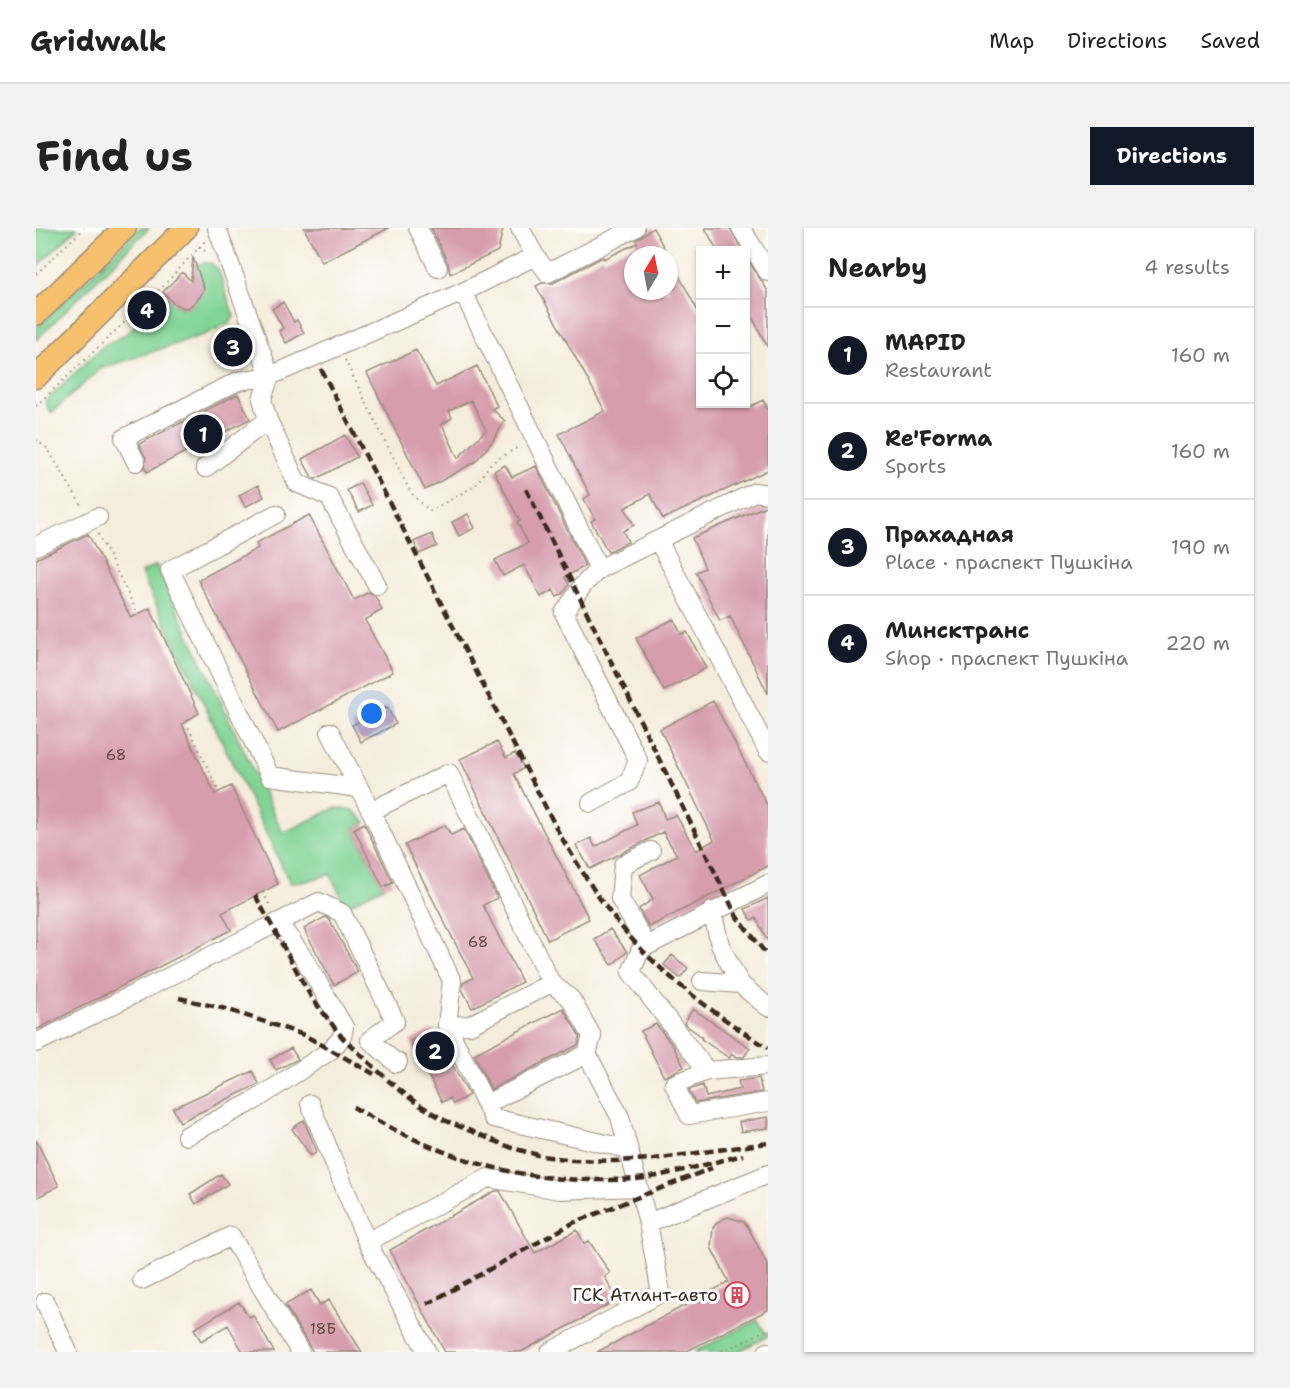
<!DOCTYPE html>
<meta charset="utf-8">
<style>
body{margin:0;font-family:"Shantell Sans",sans-serif;background:#f2f2f2;color:#222}
.controls{position:absolute;right:18px;top:18px;display:grid;overflow:hidden;border-radius:0px;box-shadow:0 2px 4px #0004}
.controls button{width:54px;height:54px;display:grid;place-items:center;padding:0;border:0;border-bottom:2px solid #e0e0e0;background:#fff;color:#222;font:30px sans-serif}
.compass{position:absolute;left:588px;top:18px;width:54px;height:54px;border-radius:50%;background:#fff;box-shadow:0 2px 4px #0004;rotate:10deg}
.you{position:absolute;left:336px;top:486px;width:21px;height:21px;margin:-15px;border:4px solid #fff;border-radius:50%;background:#1a73e8;box-shadow:0 0 0 9px #1a73e833}
.badge{display:grid;place-items:center;width:39px;height:39px;border-radius:50%;background:#111827;color:#fff;font-size:20px;font-weight:700}
.pin{position:absolute;translate:-50% -50%;border:3px solid #fff;box-shadow:0 2px 6px #0006}
.list{margin:0;padding:0;list-style:none}
h2{display:flex;justify-content:space-between;align-items:center;height:78px;margin:0;padding:0 24px;font-size:26px}
h2 small{font-size:20px;font-weight:400;color:#767676}
.list li{display:grid;grid-template-columns:39px 1fr auto;gap:18px;align-items:center;box-sizing:border-box;height:96px;padding:0 24px;border-top:2px solid #e0e0e0}
.list b{display:block;font-size:22px;white-space:nowrap}
.list p{margin:0;font-size:20px;white-space:nowrap;color:#767676}
.list em{font-size:20px;font-style:normal;color:#767676}
.icon{flex:none;width:33px;height:33px;fill:none;stroke:currentColor;stroke-width:2;stroke-linecap:round;stroke-linejoin:round}
.map{position:relative;flex:none;width:732px;height:1124px;overflow:hidden;border-radius:0px}
header{display:flex;align-items:center;gap:36px;box-sizing:border-box;height:84px;padding:0 30px;background:#fff;border-bottom:2px solid #e0e0e0}
header strong{font-size:28px}
nav{display:flex;gap:33px;margin-inline-start:auto;font-size:21px}
.intro{display:flex;align-items:center;justify-content:space-between;box-sizing:border-box;height:144px;padding:0 36px}
h1{margin:0;font-size:42px}
.button{padding:15px 27px;border-radius:0px;background:#111827;color:#fff;font-size:21px;font-weight:700}
main{display:flex;gap:36px;padding:0 36px}
aside{flex:1;background:#fff;border-radius:0px;box-shadow:0 2px 4px #0004}
.map>svg:first-child{display:block}
.green{fill:#81d495;stroke:#5e7f5a;stroke-width:1.5}
.building{fill:#d69dad;fill-rule:evenodd}
.lines{fill:none;stroke-linecap:round;stroke-linejoin:round}
.minor-casing{stroke:#988c7c;stroke-width:20}
.major-casing{stroke:#988c7c;stroke-width:25}
.path{stroke:#988c7c;stroke-width:2;stroke-dasharray:1.5 4.5;stroke-linecap:butt}
.minor{stroke:#fff;stroke-width:18}
.major{stroke:#f7c06c;stroke-width:22}
.rail{stroke:#3b2a1e;stroke-width:4.5;stroke-dasharray:9 4.5;stroke-linecap:butt}
.labels{text-anchor:middle;stroke-width:6;stroke-linejoin:round;paint-order:stroke}
.number-label{font-size:15px;fill:#624742}
.poi-label{font-size:18px;fill:#3b2a1e;stroke:#fff;text-anchor:end}
</style>
<header>
<strong>Gridwalk</strong>
<nav><a>Map</a><a>Directions</a><a>Saved</a></nav>
</header>
<div class="intro"><h1>Find us</h1><a class="button">Directions</a></div>
<main>
<div class="map">
<svg width="732" height="1124" viewBox="0 0 732 1124">
<rect width="100%" height="100%" fill="#fff"/>
<filter id="ink" filterUnits="userSpaceOnUse"><feTurbulence type="fractalNoise" baseFrequency=".0167" numOctaves="2"/><feDisplacementMap in="SourceGraphic" scale="12" xChannelSelector="R" yChannelSelector="G"/><feConvolveMatrix kernelMatrix="1 2 1 2 8 2 1 2 1" color-interpolation-filters="sRGB"/></filter>
<filter id="wash" filterUnits="userSpaceOnUse"><feTurbulence type="fractalNoise" baseFrequency=".008" numOctaves="4" result="noise"/><feDisplacementMap in="SourceGraphic" scale="24" xChannelSelector="R" yChannelSelector="G"/><feGaussianBlur stdDeviation="1.35" result="paint"/><feColorMatrix in="noise" values="0 0 0 0 0 0 0 0 0 0 0 0 0 0 0 0 0 1.4 0 .05"/><feComposite in="paint" operator="in"/></filter>
<g filter="url(#wash)">
<rect width="100%" height="100%" fill="#f5eddb"/>
<path class="green" d="M0 0H41L0 40Z
M104 0H113L0 112V101Z
M166 35H175L182 41 198 89 194 95 170 106 64 141 15 185 9 174 66 119 90 106 131 69 143 79 152 80C167 67 174 59 156 43L161 36Z
M120 337 247 605 299 580 317 582 330 594 318 601 347 659 310 678 294 646 267 654 254 655 105 345Z
M722 1092 729 1105 732 1104V1108L701 1124H658Z"/>
<g id="blocks">
<path class="building" d="M268 0H353L286 34Z
M395 0H467L462 23 414 46 412 35Z
M617 0 632 27H597V63H633V29L664 87V176H713L715 178 727 172 732 182V242L627 291 614 266 589 280 598 297 587 303 592 314 572 324 555 293 559 291 548 271 554 267 523 206 569 183 500 58 506 55H517L567 29 568 31 601 15 600 12Z
M669 0H694L706 22H681Z
M157 29 168 61 164 69 152 80H148L137 75 127 64 146 44 155 53Z
M710 29 732 63V120L710 77Z
M247 74 258 94 261 92 268 105 250 115 243 103 247 100 236 81Z
M204 107 212 121 189 132 182 118Z
M380 122 400 158 441 138 461 178 456 181 469 193 456 214 439 234 389 262 331 145ZM435 172 450 202 422 230 406 196 416 190 413 183Z
M202 166 214 191 111 244 109 240 110 230 103 216Z
M309 207 321 229 280 251 276 249 266 231Z
M469 237 476 249 500 238 549 338 529 349 533 357 527 366 521 369 517 362 505 369 488 337 467 348 459 332 492 315 481 294 484 293 458 243Z
M324 255 336 277 323 284 311 262Z
M222 257 228 269 209 279 203 267Z
M732 277V466L694 388 684 393 660 344 669 340 656 310Z
M432 286 439 300 423 308 416 294Z
M273 287 318 372 333 364 339 368 346 382 329 392 357 444 242 504 162 352 222 320 220 315Z
M52 306 95 390 114 380 163 485 146 496 179 566 195 558 242 656 186 685 195 702 0 802V331Z
M396 306 401 318 383 326 378 314Z
M638 391 645 406 651 404 670 440 628 463 600 410Z
M677 473 732 579V638L613 699 603 681 617 671 604 647 641 627 627 604 554 641 540 617 555 610 559 619 601 597 596 584 623 574 629 591 640 587 660 623 678 612 624 501Z
M351 479 360 496 325 514 316 497Z
M461 514 470 530 479 525 488 540 478 546 553 691 512 712 424 531Z
M328 595 357 655 347 659 318 601Z
M409 597 415 607 428 601 461 670 447 677 486 754 436 780 426 761 427 755 437 750 369 617Z
M732 670V714L720 690 715 692 709 681Z
M289 689 293 691 322 744 298 757 268 701Z
M574 701 591 724 576 737 558 711Z
M636 727 652 740 644 750 628 737Z
M527 780 544 809 542 817 455 861 438 826Z
M657 781 714 820 708 829H701L696 826 693 830 665 811 666 809 651 798 648 795Z
M620 796 637 818 648 839 628 849 605 803Z
M397 802 433 867 417 876 414 870 406 874 374 813Z
M255 820 262 831 240 842 234 832Z
M217 843 223 856 144 894 137 880Z
M723 850 726 864 659 875 653 862 667 857 670 869 704 861 702 853Z
M732 889V900L705 904 703 894Z
M268 892 281 924 275 928 256 901Z
M0 912 23 958 0 970Z
M185 946 192 956 160 976 154 966Z
M459 963H464L499 1025 541 1002 548 1015 553 1013 574 1045 569 1049 581 1072 485 1124H409L354 1022Z
M692 989 708 994 712 999 732 1038V1082L649 1124H561L693 1054 675 1019 677 1000 681 994Z
M275 1062 284 1077 293 1072 326 1124H277L249 1077Z
M203 1074 213 1089 217 1087 238 1124H207L192 1097 165 1113 158 1101Z"/>
</g>
</g>
<g filter="url(#ink)">
<use href="#blocks" fill-opacity="0" stroke="#988c7c" stroke-width="1.5"/>
<g class="lines">
<g class="minor-casing">
<path id="minor" d="M181 0 234 148 427 64 499 28
M382 0 402 40
M484 0 499 28 512 45 599 0
M705 0 732 44
M427 64 563 341 719 264 732 266
M100 234 88 210 202 153 234 148 226 171 232 192 261 255 293 269 341 357
M169 240 232 192
M240 286 134 342 234 548 323 560
M622 312 732 523
M0 318 62 289
M294 504 335 583 416 753 411 798 457 890 592 921
M555 575 593 554 602 532 528 385 547 357 563 341
M335 583 413 545 515 755 434 797 411 798
M732 656 605 721 595 744 671 843 732 838
M676 683 684 717 704 756 732 779
M611 718 584 671 587 637 615 623
M666 753 704 756
M515 755 535 771 556 808 551 826
M0 815 283 674 306 685 359 793 334 812 360 835 362 834
M671 843 638 856 653 887 732 874
M274 876 331 1014 391 1124
M450 876 551 826 584 889 612 995 732 946
M150 908 218 873 295 822 306 809 308 799 269 732 242 694
M331 1014 452 950 524 962 602 959
M106 1052 195 1008 264 1124
M9 1074 32 1124
M514 1124 625 1065 612 995
M731 1124H732"/>
</g>
<g class="major-casing">
<path id="major" d="M0 86 89 0
M0 149 150 0"/>
</g>
<path class="path" d="M163 19 173 26
M0 46 48 0
M309 132 375 265 394 283 439 258 455 235 484 218
M196 140 195 137 210 126
M0 178 128 57 170 12
M0 212 12 221 47 280
M62 306 102 386
M150 494 183 564
M227 664 235 680
M686 1124 732 1101"/>
<use href="#minor" class="minor"/>
<use href="#major" class="major"/>
<path class="rail" d="M285 141 525 609C539 631 552 654 567 675 610 736 670 781 732 820
M490 261 701 689 732 728
M219 667 275 769 306 809 354 854 379 874 408 892 476 920 506 928 537 932 578 933 618 931 732 915
M143 770 190 781 268 807 338 846
M317 879C394 924 468 952 558 952 575 952 592 952 609 950 641 945 674 935 707 927
M391 1076 537 995 676 940"/>
</g>
</g>
<defs>
<g id="building-ring" transform="scale(1.35)"><circle r="9.5" fill="#fff" stroke="#d1495b" stroke-width="1.5"/><path d="M-4-6H4V6H1V3H-1V6H-4ZM-2.5-4.3h1.7v1.8h-1.7ZM.8-4.3h1.7v1.8H.8ZM-2.5-1h1.7V.8h-1.7ZM.8-1h1.7V.8H.8Z" fill="#d1495b"/></g>
</defs>
<g fill-rule="evenodd">
<use href="#building-ring" x="701" y="1067"/>
</g>
<g class="labels">
<g class="number-label">
<text x="80" y="532">68</text>
<text x="442" y="719">68</text>
<text x="287" y="1106">18Б</text>
</g>
<g class="poi-label">
<text x="682" y="1073">ГСК Атлант-авто</text>
</g>
</g>
</svg>
<div class="controls">
<button>+</button>
<button>−</button>
<button><svg class="icon" aria-label="locate" viewBox="0 0 24 24"><circle cx="12" cy="12" r="6"/><path d="M12 2v4M12 18v4M2 12h4M18 12h4"/></svg></button>
</div>
<svg class="compass" viewBox="-18 -18 36 36"><path d="M0-13l5 13h-10z" fill="#e53935"/><path d="M0 13l5-13h-10z" fill="#767676"/></svg>
<div class="you"></div>
<div class="pin badge" style="left:167px;top:206px">1</div>
<div class="pin badge" style="left:399px;top:823px">2</div>
<div class="pin badge" style="left:197px;top:119px">3</div>
<div class="pin badge" style="left:111px;top:82px">4</div>
</div>
<aside>
<h2>Nearby<small>4 results</small></h2>
<ul class="list">
<li><span class="badge">1</span><div><b>MAPID</b><p>Restaurant</p></div><em>160 m</em></li>
<li><span class="badge">2</span><div><b>Re'Forma</b><p>Sports</p></div><em>160 m</em></li>
<li><span class="badge">3</span><div><b>Прахадная</b><p>Place · праспект Пушкіна</p></div><em>190 m</em></li>
<li><span class="badge">4</span><div><b>Минсктранс</b><p>Shop · праспект Пушкіна</p></div><em>220 m</em></li>
</ul>
</aside>
</main>
